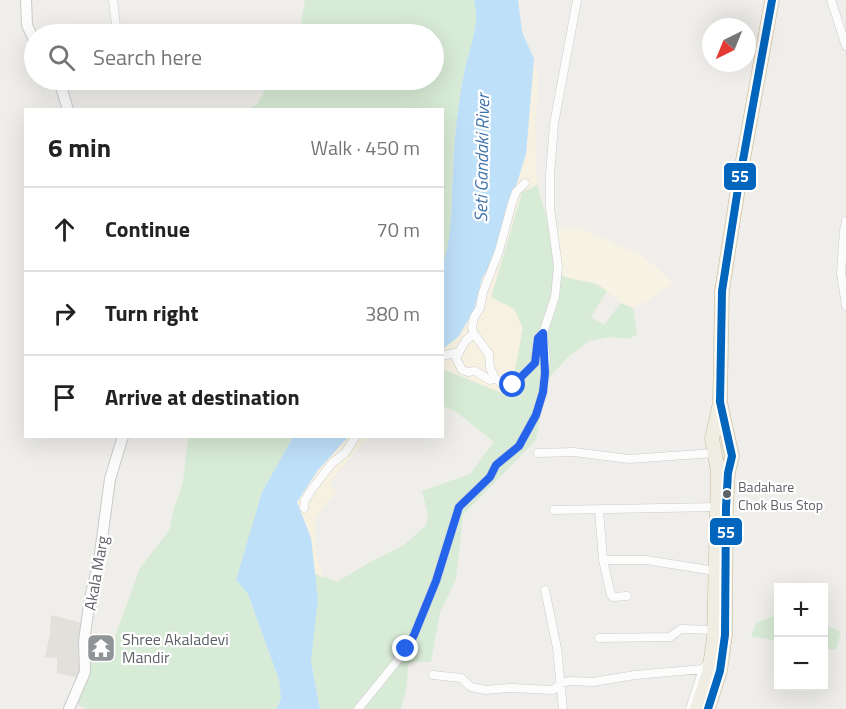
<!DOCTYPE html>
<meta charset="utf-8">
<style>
body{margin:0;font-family:"Titillium Web",sans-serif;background:#f2f2f2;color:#222}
.controls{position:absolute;right:18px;bottom:18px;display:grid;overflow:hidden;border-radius:0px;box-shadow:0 6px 24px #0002}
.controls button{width:54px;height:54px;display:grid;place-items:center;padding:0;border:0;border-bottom:2px solid #e0e0e0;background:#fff;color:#222;font:30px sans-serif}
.compass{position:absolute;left:702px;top:18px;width:54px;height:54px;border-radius:50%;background:#fff;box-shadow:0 6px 24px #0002;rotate:223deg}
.stop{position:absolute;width:18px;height:18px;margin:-14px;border:4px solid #2563eb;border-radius:50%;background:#fff}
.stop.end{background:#2563eb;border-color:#fff;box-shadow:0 2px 6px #0008}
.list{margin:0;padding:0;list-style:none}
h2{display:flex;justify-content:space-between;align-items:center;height:78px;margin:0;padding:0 24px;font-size:26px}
h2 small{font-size:20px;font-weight:400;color:#767676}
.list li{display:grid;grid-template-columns:39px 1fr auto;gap:18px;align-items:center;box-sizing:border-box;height:84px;padding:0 24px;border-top:2px solid #e0e0e0}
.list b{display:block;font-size:22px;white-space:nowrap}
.list em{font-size:20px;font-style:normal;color:#767676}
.icon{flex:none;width:33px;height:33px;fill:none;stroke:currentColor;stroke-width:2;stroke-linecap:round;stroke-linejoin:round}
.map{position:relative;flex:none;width:846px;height:709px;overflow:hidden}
.search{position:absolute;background:#fff;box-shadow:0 6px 24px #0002;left:24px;top:24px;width:420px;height:66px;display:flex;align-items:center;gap:15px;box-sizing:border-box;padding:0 21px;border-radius:33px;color:#767676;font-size:22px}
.panel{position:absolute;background:#fff;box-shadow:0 6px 24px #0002;left:24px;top:108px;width:420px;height:330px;border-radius:0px}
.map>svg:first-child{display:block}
.commercial{fill:#f7f3e4}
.education{fill:#e2e0da}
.green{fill:#d8ebd6}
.sand{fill:#f6f1e1}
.water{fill:#bfe0f9}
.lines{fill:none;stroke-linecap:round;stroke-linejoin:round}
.street-casing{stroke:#cbcccc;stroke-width:9}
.secondary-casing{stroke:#cacacb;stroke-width:12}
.highway-casing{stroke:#c8b996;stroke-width:15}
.street{stroke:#fdfcfc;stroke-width:8}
.secondary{stroke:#fdfcfc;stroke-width:10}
.highway{stroke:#f0ede3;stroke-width:14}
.bus-1-casing{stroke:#fff;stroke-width:12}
.bus-1{stroke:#0065bd;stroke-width:8}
.route{stroke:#2563eb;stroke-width:8}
.bus-dot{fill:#5f6368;stroke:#fff;stroke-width:2}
.labels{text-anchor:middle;stroke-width:4.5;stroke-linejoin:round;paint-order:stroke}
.bus-label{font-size:14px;fill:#5f6368;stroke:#fff;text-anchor:start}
.street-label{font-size:16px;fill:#5f6368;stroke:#fff}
.poi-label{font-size:16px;fill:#5f6368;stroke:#fff;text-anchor:start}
.water-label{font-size:18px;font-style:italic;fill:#4174aa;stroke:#fff}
.line-badge{stroke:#fff;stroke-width:2}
.badge-label{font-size:16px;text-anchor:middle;font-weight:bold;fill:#fff}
</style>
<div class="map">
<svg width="846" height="709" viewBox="0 0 846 709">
<rect width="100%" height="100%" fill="#efeeea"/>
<path class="commercial" d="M549 226 583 229 614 243 643 256 674 283 648 301 633 308 621 303 597 283 567 279 557 273Z"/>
<path class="education" d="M51 615 83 623 81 678 57 673V658L45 657 50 634Z"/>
<path class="green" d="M305 0H474C481 25 471 43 465 68 458 102 454 139 453 174 451 204 453 237 443 266L442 110H241L250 108 257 104 263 94 264 89 255 80H434V34H295L301 25Z
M537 185 549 226 557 273C575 283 590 278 607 291L591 317 604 325 621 303 633 308 637 335 628 339 610 337 589 341 567 358 547 380 536 440 463 515 456 579 440 612 431 662H411L408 665 407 684 401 709H320L311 661 315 573 337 582 370 562 404 545 426 525 428 515 422 491 470 474 494 442 455 411 443 406V369L510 396 514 309 491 298 522 192Z
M188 437H293L262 492 248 594 279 680 281 698 277 709H86L74 702 87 661 104 660 112 645 140 568 170 529 173 512 183 482Z
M778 614V641L751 636 756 623Z
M824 624 841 632 836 650 824 648Z"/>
<path class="sand" d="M534 59 539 81 535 123 537 185 522 192 491 297 514 309 523 328 510 396 443 369 442 349 459 336 476 304 482 278 492 262 512 199 526 154Z
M348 437H368L330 481 336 493 315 518 316 551 323 578 315 573 311 538 297 502 318 470Z"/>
<path class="water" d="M474 0H518L522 32 534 59 526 154 492 262 482 278 474 310 459 336 443 349 442 266C453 237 451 204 453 174 454 139 458 102 465 68 471 43 480 25 474 0Z
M293 437H348L318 470 297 502 311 538 318 599 311 661 320 709H277L281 698 279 680 248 594 236 580 262 492Z"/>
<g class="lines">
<g class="street-casing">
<path id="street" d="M113 0 117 34
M831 0 846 46
M525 183 516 192 512 203 499 251 483 292 480 308 474 317 472 328 474 334 489 354 490 368 495 378 503 384 513 385 535 363 538 338 543 333
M846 221 844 231 841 273 846 306
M459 352 456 358 462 370 468 372 475 371 490 380 495 378
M442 356 459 352 466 340 474 334
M538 453 574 452 629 459 714 453
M304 508 305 500 312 489 332 463 345 453 356 436
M554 510 717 507
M599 510 603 560 611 595 613 597 627 596
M603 560H646L715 571
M545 590 557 648 563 709
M599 638 670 637 681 629 715 630
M433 675 461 678 471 687 485 690 511 688 553 690 561 683 570 681 593 682 635 675 703 669 708 663
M358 709 398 660 414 635 436 581 459 507 490 477 496 465 519 446 536 415 543 392 546 359 543 333 555 297 558 266 550 208V175L554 124 577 0
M690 709 703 669"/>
</g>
<g class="secondary-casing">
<path id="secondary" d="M26 0 27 25 34 40
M59 80 68 110
M69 709 85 672 84 641 90 598 99 561 110 479 123 436"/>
</g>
<g class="highway-casing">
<path id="highway" d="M697 709 709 673 714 638 718 471 712 439 719 407
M708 709 720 671 725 635 726 507 728 473 732 456 720 402 722 291 739 182 772 0"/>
</g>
<use href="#street" class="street"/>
<use href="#secondary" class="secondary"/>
<use href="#highway" class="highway"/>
<g class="bus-1-casing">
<path id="bus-1" d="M708 709 720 671 725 635 726 507 728 473 732 456 720 402 722 291 739 182 772 0"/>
</g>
<use href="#bus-1" class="bus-1"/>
</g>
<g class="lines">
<path class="route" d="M406 649 414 635 436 581 459 507 490 477 496 465 519 446 536 415 543 392 545 373 543 333 538 338 535 363 513 385"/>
</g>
<defs>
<g id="temple-square" transform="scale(1.5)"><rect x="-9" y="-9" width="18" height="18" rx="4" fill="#919496" stroke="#fff"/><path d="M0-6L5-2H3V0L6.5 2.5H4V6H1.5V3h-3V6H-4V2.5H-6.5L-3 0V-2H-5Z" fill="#fff"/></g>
</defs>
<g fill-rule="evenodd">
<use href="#temple-square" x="101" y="648"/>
</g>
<circle class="bus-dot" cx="727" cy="494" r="5"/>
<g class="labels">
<g class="bus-label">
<text x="738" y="492">Badahare<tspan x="738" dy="18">Chok Bus Stop</tspan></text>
</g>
<g class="street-label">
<text transform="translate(96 573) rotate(-80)" y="6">Akala Marg</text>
</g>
<g class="poi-label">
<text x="122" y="645">Shree Akaladevi<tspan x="122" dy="18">Mandir</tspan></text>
</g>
<g class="water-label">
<text transform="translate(482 158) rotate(-89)" y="6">Seti Gandaki River</text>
</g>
</g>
<g class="line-badge">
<rect x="723" y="162" width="34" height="29" rx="6" fill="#0065bd"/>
<rect x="709" y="517" width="34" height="29" rx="6" fill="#0065bd"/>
</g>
<g class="badge-label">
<text x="740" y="182">55</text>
<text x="726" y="538">55</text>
</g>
</svg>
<div class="controls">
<button>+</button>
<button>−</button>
</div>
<svg class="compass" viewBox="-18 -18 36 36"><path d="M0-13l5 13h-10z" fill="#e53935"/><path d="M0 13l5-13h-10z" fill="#767676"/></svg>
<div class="stop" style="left:513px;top:385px"></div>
<div class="stop end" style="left:406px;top:649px"></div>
<div class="search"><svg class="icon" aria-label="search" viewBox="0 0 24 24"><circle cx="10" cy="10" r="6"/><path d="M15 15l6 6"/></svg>Search here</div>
<section class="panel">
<h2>6 min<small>Walk · 450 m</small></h2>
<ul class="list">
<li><svg class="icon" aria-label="ahead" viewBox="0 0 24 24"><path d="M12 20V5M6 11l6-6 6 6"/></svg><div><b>Continue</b></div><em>70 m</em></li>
<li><svg class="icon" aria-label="right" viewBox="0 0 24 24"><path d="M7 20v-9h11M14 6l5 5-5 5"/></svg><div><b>Turn right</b></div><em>380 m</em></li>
<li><svg class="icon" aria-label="arrive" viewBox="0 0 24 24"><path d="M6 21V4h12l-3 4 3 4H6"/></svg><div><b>Arrive at destination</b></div></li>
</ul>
</section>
</div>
